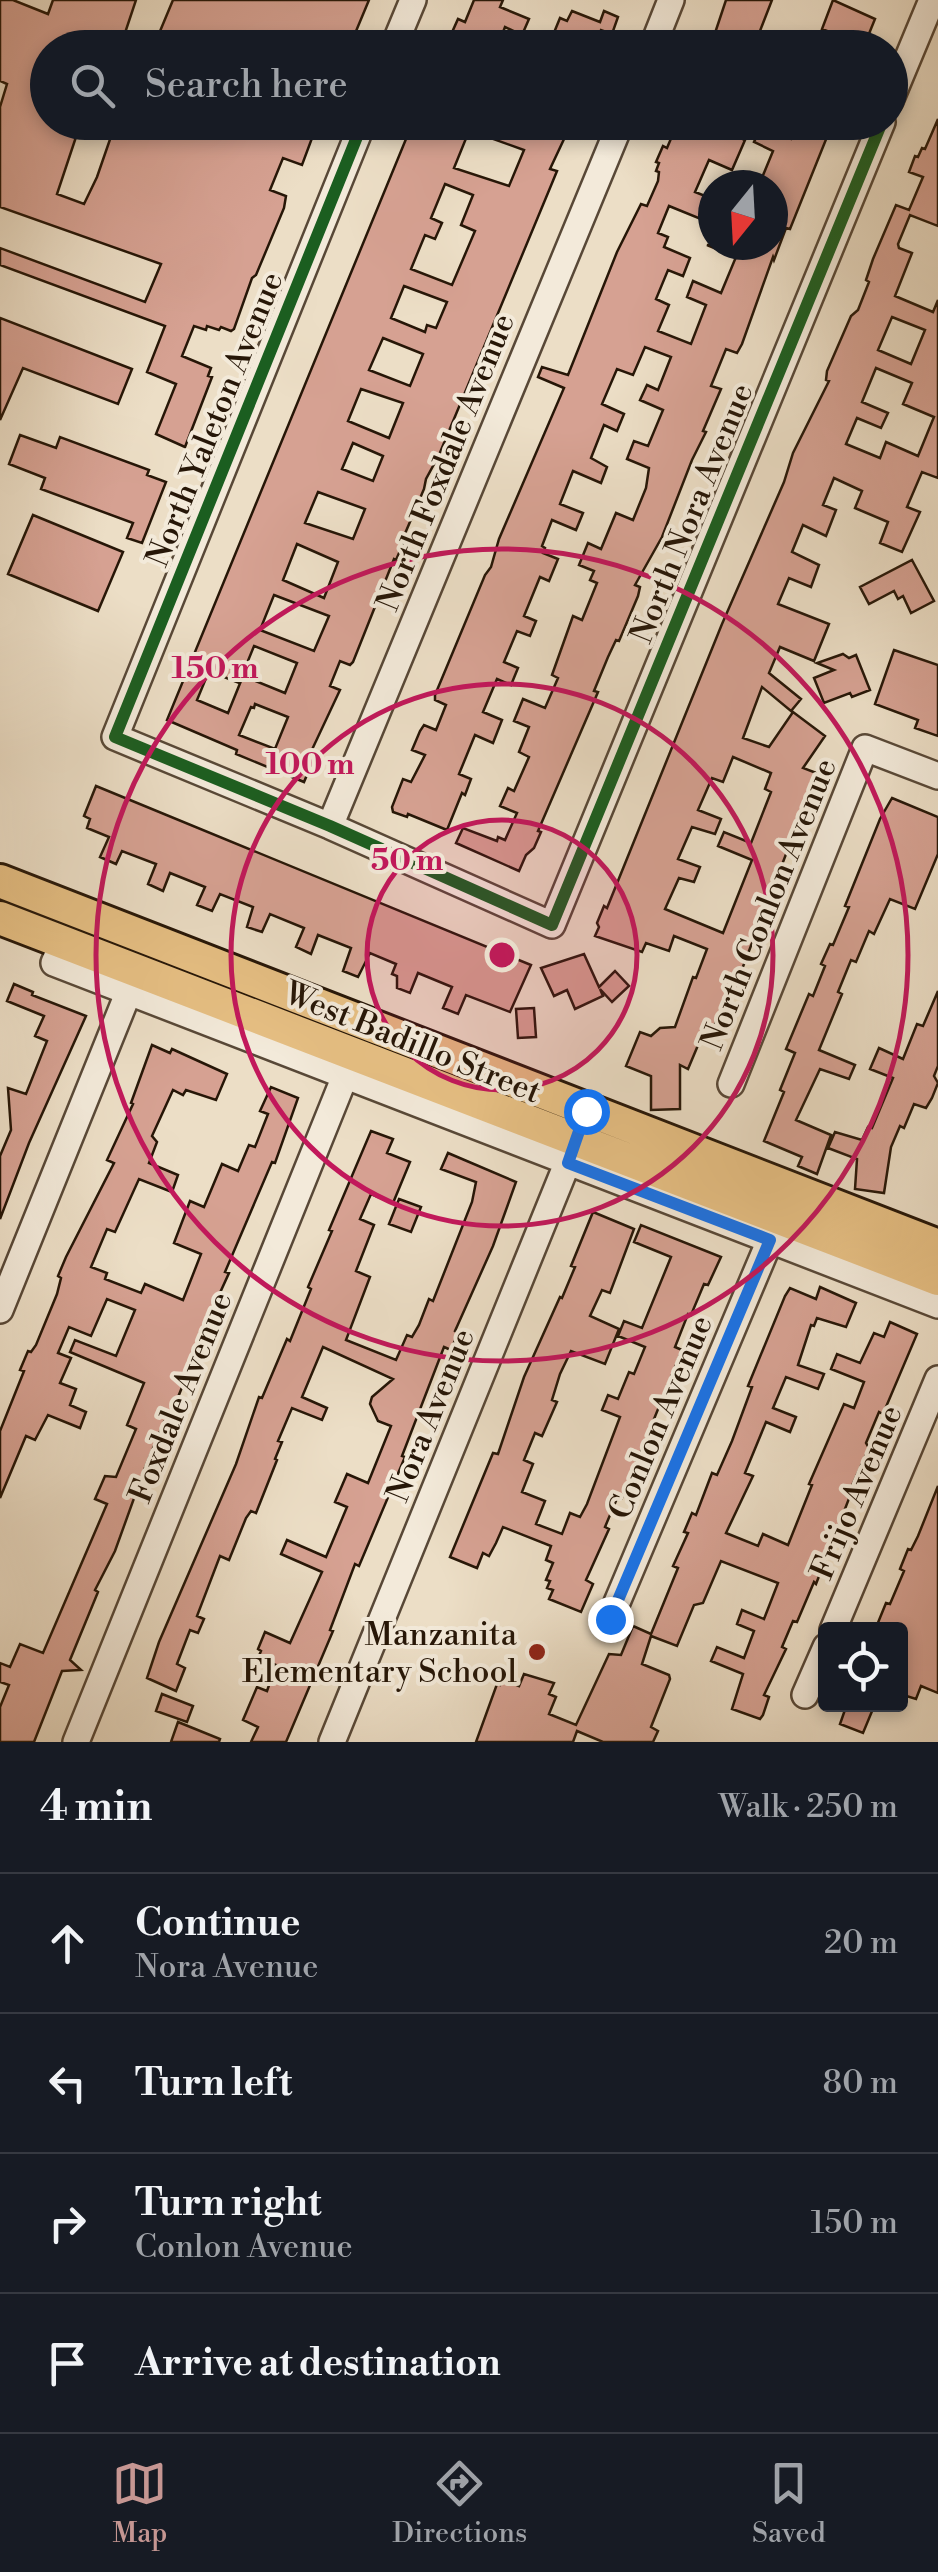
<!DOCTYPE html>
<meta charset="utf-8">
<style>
body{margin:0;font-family:"Libre Bodoni",serif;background:#242831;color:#f1f3f6}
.controls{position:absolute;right:30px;bottom:30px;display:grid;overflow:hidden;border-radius:10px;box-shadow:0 5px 15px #0003}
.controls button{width:90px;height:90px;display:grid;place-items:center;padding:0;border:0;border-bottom:2px solid #363941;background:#171b24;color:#f1f3f6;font:50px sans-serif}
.compass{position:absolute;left:698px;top:170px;width:90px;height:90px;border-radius:50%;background:#171b24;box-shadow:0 5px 15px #0003;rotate:198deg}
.stop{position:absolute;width:30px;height:30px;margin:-22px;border:8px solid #1a73e8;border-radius:50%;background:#fff}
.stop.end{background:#1a73e8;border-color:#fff;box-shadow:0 2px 10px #0008}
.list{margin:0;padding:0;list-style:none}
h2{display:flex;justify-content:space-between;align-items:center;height:130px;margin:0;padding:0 40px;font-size:42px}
h2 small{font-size:32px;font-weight:400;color:#9ea1a6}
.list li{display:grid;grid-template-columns:65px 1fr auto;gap:30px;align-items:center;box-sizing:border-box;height:140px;padding:0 40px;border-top:2px solid #363941}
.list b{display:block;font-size:38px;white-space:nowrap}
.list p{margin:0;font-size:32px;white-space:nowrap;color:#9ea1a6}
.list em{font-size:32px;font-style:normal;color:#9ea1a6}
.icon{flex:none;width:55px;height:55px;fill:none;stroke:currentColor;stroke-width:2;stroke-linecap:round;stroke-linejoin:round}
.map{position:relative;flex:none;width:938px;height:1742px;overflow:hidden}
.search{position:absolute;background:#171b24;box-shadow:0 5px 15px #0003;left:30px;right:30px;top:30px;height:110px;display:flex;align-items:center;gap:25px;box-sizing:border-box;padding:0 35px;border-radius:55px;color:#9ea1a6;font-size:38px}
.sheet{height:690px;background:#171b24}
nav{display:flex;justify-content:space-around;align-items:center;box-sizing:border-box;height:140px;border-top:2px solid #363941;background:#171b24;font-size:28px;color:#9ea1a6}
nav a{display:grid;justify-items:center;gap:5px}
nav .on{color:#c59692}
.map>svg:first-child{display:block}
.building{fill:#d6a192;stroke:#261607;stroke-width:2.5;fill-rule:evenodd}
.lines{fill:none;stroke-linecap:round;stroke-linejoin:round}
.minor-casing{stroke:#584837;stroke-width:30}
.major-casing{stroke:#261607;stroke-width:38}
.minor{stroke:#f3eada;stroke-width:25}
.major{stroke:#e6bf83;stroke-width:32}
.cycleway-casing{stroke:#f3eada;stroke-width:19}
.cycleway{stroke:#1b5e20;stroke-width:12}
.route{stroke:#1a73e8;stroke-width:12}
.ring{fill:none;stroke:#c2185b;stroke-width:5}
.poi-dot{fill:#8f2418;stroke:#f3eada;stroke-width:4}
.labels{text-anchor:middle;stroke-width:8;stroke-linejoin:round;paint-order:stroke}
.street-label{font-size:32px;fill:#261607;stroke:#f3eada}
.poi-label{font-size:32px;fill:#261607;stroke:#f3eada;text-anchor:end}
.centre{fill:#c2185b;stroke:#f3eada;stroke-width:5}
.ring-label{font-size:30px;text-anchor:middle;font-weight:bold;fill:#c2185b;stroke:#f3eada;stroke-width:8;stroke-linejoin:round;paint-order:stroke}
</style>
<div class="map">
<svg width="938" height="1742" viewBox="0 0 938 1742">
<rect width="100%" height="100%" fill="#ecdec6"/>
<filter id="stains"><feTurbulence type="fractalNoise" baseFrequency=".002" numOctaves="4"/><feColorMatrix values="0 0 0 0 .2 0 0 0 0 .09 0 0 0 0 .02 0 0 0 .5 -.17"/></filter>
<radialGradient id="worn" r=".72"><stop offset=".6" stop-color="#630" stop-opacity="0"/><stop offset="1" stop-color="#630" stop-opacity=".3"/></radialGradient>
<path class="building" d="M0 0H13L48 14 53 0H136L120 48H48V122H81L57 194 84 204 97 177 116 122H318L302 165 283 158 270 190 286 196 284 208 256 275 252 278 234 329 231 331 221 327 219 330 207 326 206 330 194 326 182 356 211 368 208 376 212 377 185 447 156 434 176 384 147 372 165 326 0 265V248L145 302 161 264 0 207V107L7 84 0 81Z
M173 0H369L349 48H153Z
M474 0H503L500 7 529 19 522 35 505 27 497 48H445L458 19 465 22Z
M726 0H772L758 36 783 48H710Z
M833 0 875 19 864 46 822 29Z
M572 11 600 22 604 11 618 17 612 34 601 30 594 48H583L553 35 560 18 567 21Z
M938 119V226L910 215 898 244 899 248 912 253 895 296 933 312 938 300V478L922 472 907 507 920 512 902 552 880 543 888 522 855 508 862 491 834 478 823 505 836 510 826 536 803 525 792 552 819 565 811 587 789 578 778 604 829 624 814 661 780 647 769 673 801 699 791 711 762 687 743 738 769 747 793 712 825 736 803 768 819 774 804 811 807 812 800 830 796 828 726 1011 721 1009 711 1034 704 1031 688 1069 680 1065V1109L651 1110V1076L626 1066 640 1032 651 1036 660 1028 675 1027 693 977 696 978 707 949 674 936 669 951 646 943 642 952 595 936 599 927 597 923 604 906 607 908 722 624 784 482 793 453 829 381 826 380 827 371 851 316 858 310 869 282 866 280 873 259 896 205 909 210 923 177 909 172 915 156 918 157 922 148 925 149ZM892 317 925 330 911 364 878 350ZM876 368 912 383 903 404 934 417 918 456 886 442 880 458 846 444 857 418 881 428 888 413 862 402ZM733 757 771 773 765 789 771 792 751 843 724 832 718 846 752 860 723 933 665 909 679 878 694 882 700 867 678 859 692 827 715 834 721 819 698 810 712 778 723 782Z
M413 122H434L467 136 454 168 509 186 524 150 446 122H495L531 137 537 122H572L550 169 557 171 550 188 439 455 426 479 424 489 401 543 403 544 396 560 394 559 353 662 350 665 340 661 330 686 340 690 309 756 314 758 304 782 236 754 237 750 167 720ZM445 184 473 195 461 225 475 231 452 285 411 269 425 235 435 239 442 223 431 218ZM404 286 447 302 436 328 427 325 425 332 391 318ZM383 338 423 354 410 386 369 370ZM361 389 403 403 389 438 348 421ZM353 443 383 456 373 481 342 469ZM318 492 365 509 353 539 305 523ZM297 544 338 562 324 598 283 580ZM274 595 329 616 314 651 260 630ZM254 646 297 663 285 693 243 676 228 713 197 700 209 671 239 683ZM255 704 288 717 275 749 239 735 251 707 254 708Z
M678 122H707L745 140 732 170 709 160 695 192 713 199V224L669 206 658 233 668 237 664 247 690 258 683 276 668 270 656 299 669 305 658 331 691 344 706 305 687 297 693 281 721 293 736 257 707 245H773V185H759L773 151 754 142 761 127 791 139 798 122H833L790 229 786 228 774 260 773 257 742 344 737 353 726 349 711 386 721 389 703 431 706 432 692 460 662 537 635 585 640 587 638 596 619 641 616 640 608 657 594 691 598 692 538 831 541 832 534 848 526 855 519 871 456 843 463 828 497 841 498 837 505 840 517 813 500 806 508 788 514 791 529 757 519 752 529 727 514 721 523 699 545 708 558 678 552 675 573 616 582 620 597 583 590 580 594 571 579 565 588 543 601 549 616 513 633 520 646 488 649 468 627 459 634 441 648 446 663 410 640 400 647 385 658 390 671 357 645 347 633 375 617 369 602 404 624 414 617 431 604 425 591 458 607 467 601 483 573 471 560 504 583 513 576 530 552 520 542 546 545 548 543 553 558 559 549 581 540 577 524 616 536 621 530 636 517 631 504 662 518 668 511 685 497 679 483 712 502 720 493 743 475 735 459 774 471 779 465 795 462 793 447 830 408 814 407 817 393 812 392 807 403 779 411 782 425 755 412 750 420 731 424 725 436 730 446 705 435 700V695L485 575 491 567 499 539 564 388 538 377 542 367 568 375 617 252 641 204 647 206 658 181 659 172 656 171 659 163 656 162 663 146 667 148Z
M0 318 132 369 118 404 23 368 0 420Z
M20 435 56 448 60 437 149 470 147 475 166 482 142 543 127 538 133 523 41 489 45 478 9 464Z
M33 515 123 552 98 611 8 574Z
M912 560 934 601 911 613 903 596 898 599 894 591 869 604 860 587Z
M894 650 938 665V736L915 728 918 720 875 704Z
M843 654 849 658 856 655 870 690 852 697 850 693 824 703 814 678 834 670 817 663Z
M96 786 531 965 510 1012 466 995 458 1014 443 1008 452 987 418 973 410 993 397 988V976L392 974 396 964 370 953 358 977 343 971 351 948 318 935 311 954 296 947 304 928 270 914 262 932 247 927 253 907 220 894 212 911 197 905 205 887 170 873 163 891 148 884 156 864 122 851 116 864 100 857 109 837 87 828 90 819 84 816Z
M892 798 938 817V854L915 909 890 899 874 934 869 931 856 962 851 960 838 992 842 994 819 1050 855 1065 849 1079 820 1069 796 1120 831 1135 817 1174 798 1166 802 1157 764 1141 784 1092 780 1090 795 1053 786 1049 809 994 813 996 825 966 821 964 830 944 833 945 849 907 845 906 880 819Z
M584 954 599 987 615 971 629 986 612 1002 600 989 603 996 575 1009 567 990 554 996 541 968Z
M14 984 33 992 32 995 86 1016 29 1143 0 1219V1156L11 1130 8 1088 26 1094 47 1041 35 1036 44 1016 7 1001Z
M938 991V1066L934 1076 938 1083 932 1098 926 1108 914 1104 904 1128 900 1126 891 1147 884 1193 855 1189 857 1159 828 1148 835 1132 862 1140 868 1127 872 1128 893 1078 870 1069 879 1048 903 1059 917 1024 923 1026Z
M534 1008 536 1037 518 1038 516 1009Z
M152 1045 170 1053 172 1049 227 1074 216 1100 186 1090 183 1095 173 1090 152 1136 157 1142 149 1163 178 1175 172 1192 139 1179 115 1232 107 1229 91 1267 107 1273 105 1279 141 1293 145 1284 183 1300 201 1254 174 1243 190 1201 204 1207 222 1164 238 1171 249 1145 255 1147 268 1114 260 1111 271 1087 298 1098 275 1163 272 1162 225 1272 229 1273 203 1330 205 1331 167 1424 164 1422 146 1465 115 1551 95 1590 98 1592 70 1660 81 1670 62 1671 34 1742H0V1707L9 1685 0 1682V1663L10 1667 20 1644 43 1653 107 1504 95 1499 105 1476 116 1477 136 1429 127 1425 144 1383 70 1352 75 1340 116 1356 135 1310 107 1299 91 1336 69 1327 58 1353 71 1358 60 1383 76 1389 70 1405 86 1412 80 1428 48 1415 35 1440 26 1436 0 1498V1431L24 1371 20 1370 28 1351 31 1352 36 1345 57 1294 61 1278 58 1276 66 1257 114 1163 107 1160 133 1104 131 1103Z
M371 1131 393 1139 387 1153 410 1162 393 1203 371 1194 360 1219 374 1225 356 1271 370 1277 346 1340 396 1360 407 1335 412 1337 419 1325 429 1299 433 1301 472 1202 476 1182 441 1169 448 1153 516 1182 493 1246 455 1331 458 1333 451 1350 444 1347 402 1456 405 1457 359 1566 355 1564 330 1630 333 1631 286 1742H251L258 1727 243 1720 257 1687 267 1691 276 1665 258 1658 261 1651 258 1649 265 1632 290 1643 322 1572 281 1554 287 1540 326 1557 347 1507 335 1502 347 1474 368 1483 391 1426 378 1421 370 1404 372 1397 393 1379 323 1347 302 1397 327 1408 322 1420 292 1408 278 1441 282 1442 275 1459 277 1460 256 1513 251 1511 246 1518 229 1560 220 1556 197 1616 204 1619 198 1633 190 1630 177 1664 185 1668 176 1691 147 1678 159 1642 236 1464 259 1397 262 1398 287 1339 290 1341 311 1289 308 1287 332 1231 329 1230Z
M399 1199 421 1207 411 1232 389 1224Z
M593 1212 634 1229 610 1293 602 1290 590 1316 619 1329 605 1364 571 1351 560 1374 552 1400 557 1402 542 1436 535 1433 524 1460 533 1464 522 1492 545 1501 536 1524 562 1534 570 1513 580 1517 587 1504 620 1417 602 1410 608 1395 618 1399 629 1372 634 1374 645 1347 618 1336 624 1321 642 1328 671 1257 634 1242 641 1225 721 1257 708 1285 704 1284 691 1315 688 1314 675 1347 682 1350 622 1498 618 1496 605 1527 609 1529 586 1580 593 1584 581 1612 549 1599 553 1590 547 1588 550 1581 546 1580 553 1563 546 1560 551 1546 503 1527 496 1543 489 1556 483 1553 477 1568 450 1557 493 1453 498 1454 524 1377 560 1297 562 1298 575 1267 571 1266Z
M820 1287 856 1303 846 1327 817 1318 814 1326 811 1325 798 1365 824 1374 818 1389 786 1377 773 1408 796 1417 790 1432 766 1422 745 1473 753 1476 726 1533 758 1546 763 1534 788 1545 812 1485 809 1484 844 1404 854 1408 864 1382 831 1369 837 1354 860 1363 874 1333 884 1337 890 1322 917 1334 883 1414 879 1412 866 1443 869 1448 849 1492 850 1496 816 1584 814 1582 797 1622 793 1621 782 1647 786 1649 764 1695 769 1697 763 1715 760 1719 732 1709 743 1674 711 1661 717 1647 744 1658 754 1631 737 1624 742 1610 764 1619 778 1583 721 1561 703 1603 694 1605 677 1646 651 1636 642 1664 669 1675 670 1679 651 1727 658 1731 653 1742H603L577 1731 573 1742H476L497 1684 500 1685 502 1679 519 1686 524 1674 554 1683 549 1694 556 1697 549 1714 576 1725 609 1654 621 1655 633 1626 651 1634 678 1568 673 1566 688 1533 684 1532 692 1513 696 1515 712 1473 717 1475 732 1441 752 1387 748 1386 785 1296 790 1288 816 1299Z
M938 1486V1693L921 1686 916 1699 900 1694V1630H875L886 1603 890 1604 904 1571 900 1569 908 1549 911 1550 918 1536Z
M162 1694 193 1706 187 1722 156 1711Z
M847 1704H875L863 1733 840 1724Z
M178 1722 220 1739 219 1742H171Z"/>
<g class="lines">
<g class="minor-casing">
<path id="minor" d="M393 48 413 0
M652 48 671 0
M890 101 932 0
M363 122 115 737 330 826 552 925 882 122
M330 826 621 122
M63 943 54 963 938 1305
M731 1084 865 748 938 776
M0 1310 129 991
M610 1619 770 1240
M833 1630 938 1379
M805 1695 826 1647
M76 1742 345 1076
M332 1742 573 1149"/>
</g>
<g class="major-casing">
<path id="major" d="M0 881 938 1246
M0 918 938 1279"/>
</g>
<use href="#minor" class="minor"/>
<use href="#major" class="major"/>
<g class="cycleway-casing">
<path id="cycleway" d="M363 122 115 737 330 826 552 925 882 122"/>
</g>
<use href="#cycleway" class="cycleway"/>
</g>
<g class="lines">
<path class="route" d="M586 1111 568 1163 770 1240 610 1619"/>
</g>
<circle cx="502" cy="955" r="135" fill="#c2185b" fill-opacity=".12"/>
<g class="ring">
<circle cx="502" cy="955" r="135"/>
<circle cx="502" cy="955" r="271"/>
<circle cx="502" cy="955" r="406"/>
</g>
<circle class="poi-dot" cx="537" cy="1652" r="10"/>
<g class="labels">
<g class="street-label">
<text transform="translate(214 419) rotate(-68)" y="11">North Yaleton Avenue</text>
<text transform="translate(445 462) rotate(-68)" y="11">North Foxdale Avenue</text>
<text transform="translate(691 513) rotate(-68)" y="11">North Nora Avenue</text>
<text transform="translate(768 904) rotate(-68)" y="11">North Conlon Avenue</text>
<text transform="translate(413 1042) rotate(22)" y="11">West Badillo Street</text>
<text transform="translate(180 1397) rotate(-68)" y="11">Foxdale Avenue</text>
<text transform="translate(430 1415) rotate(-68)" y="11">Nora Avenue</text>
<text transform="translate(660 1417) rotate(-67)" y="11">Conlon Avenue</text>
<text transform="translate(856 1492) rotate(-67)" y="11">Frijo Avenue</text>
</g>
<g class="poi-label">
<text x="517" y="1645">Manzanita<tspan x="517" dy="37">Elementary School</tspan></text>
</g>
</g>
<circle cx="502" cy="955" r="15" class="centre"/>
<g class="ring-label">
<text x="215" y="678">150 m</text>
<text x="310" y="774">100 m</text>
<text x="407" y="870">50 m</text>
</g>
<rect width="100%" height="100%" filter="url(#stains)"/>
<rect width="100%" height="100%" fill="url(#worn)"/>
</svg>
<div class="controls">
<button><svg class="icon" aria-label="locate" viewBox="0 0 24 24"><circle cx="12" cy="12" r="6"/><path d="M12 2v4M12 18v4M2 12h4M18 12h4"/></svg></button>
</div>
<svg class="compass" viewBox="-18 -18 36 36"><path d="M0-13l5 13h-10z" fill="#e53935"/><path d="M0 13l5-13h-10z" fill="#9ea1a6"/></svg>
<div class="stop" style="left:586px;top:1111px"></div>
<div class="stop end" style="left:610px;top:1619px"></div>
<div class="search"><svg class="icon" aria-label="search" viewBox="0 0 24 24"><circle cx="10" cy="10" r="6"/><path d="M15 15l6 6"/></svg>Search here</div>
</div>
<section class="sheet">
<h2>4 min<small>Walk · 250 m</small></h2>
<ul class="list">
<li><svg class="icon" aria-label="ahead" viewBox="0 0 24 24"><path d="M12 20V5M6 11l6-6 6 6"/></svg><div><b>Continue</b><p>Nora Avenue</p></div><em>20 m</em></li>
<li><svg class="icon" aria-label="left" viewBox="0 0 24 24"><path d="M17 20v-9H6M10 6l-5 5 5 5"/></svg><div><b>Turn left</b></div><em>80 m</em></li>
<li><svg class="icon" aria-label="right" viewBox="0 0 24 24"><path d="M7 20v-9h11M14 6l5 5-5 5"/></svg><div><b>Turn right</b><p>Conlon Avenue</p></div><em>150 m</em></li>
<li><svg class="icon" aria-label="arrive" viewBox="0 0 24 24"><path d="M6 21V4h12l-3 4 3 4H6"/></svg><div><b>Arrive at destination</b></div></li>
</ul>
</section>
<nav>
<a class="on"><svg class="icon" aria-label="map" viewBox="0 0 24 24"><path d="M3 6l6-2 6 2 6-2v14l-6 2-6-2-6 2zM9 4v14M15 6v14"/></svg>Map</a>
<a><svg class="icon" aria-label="directions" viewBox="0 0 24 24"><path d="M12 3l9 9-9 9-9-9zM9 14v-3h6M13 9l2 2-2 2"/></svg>Directions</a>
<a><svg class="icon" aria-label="saved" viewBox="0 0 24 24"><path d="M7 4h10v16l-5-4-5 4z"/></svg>Saved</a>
</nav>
